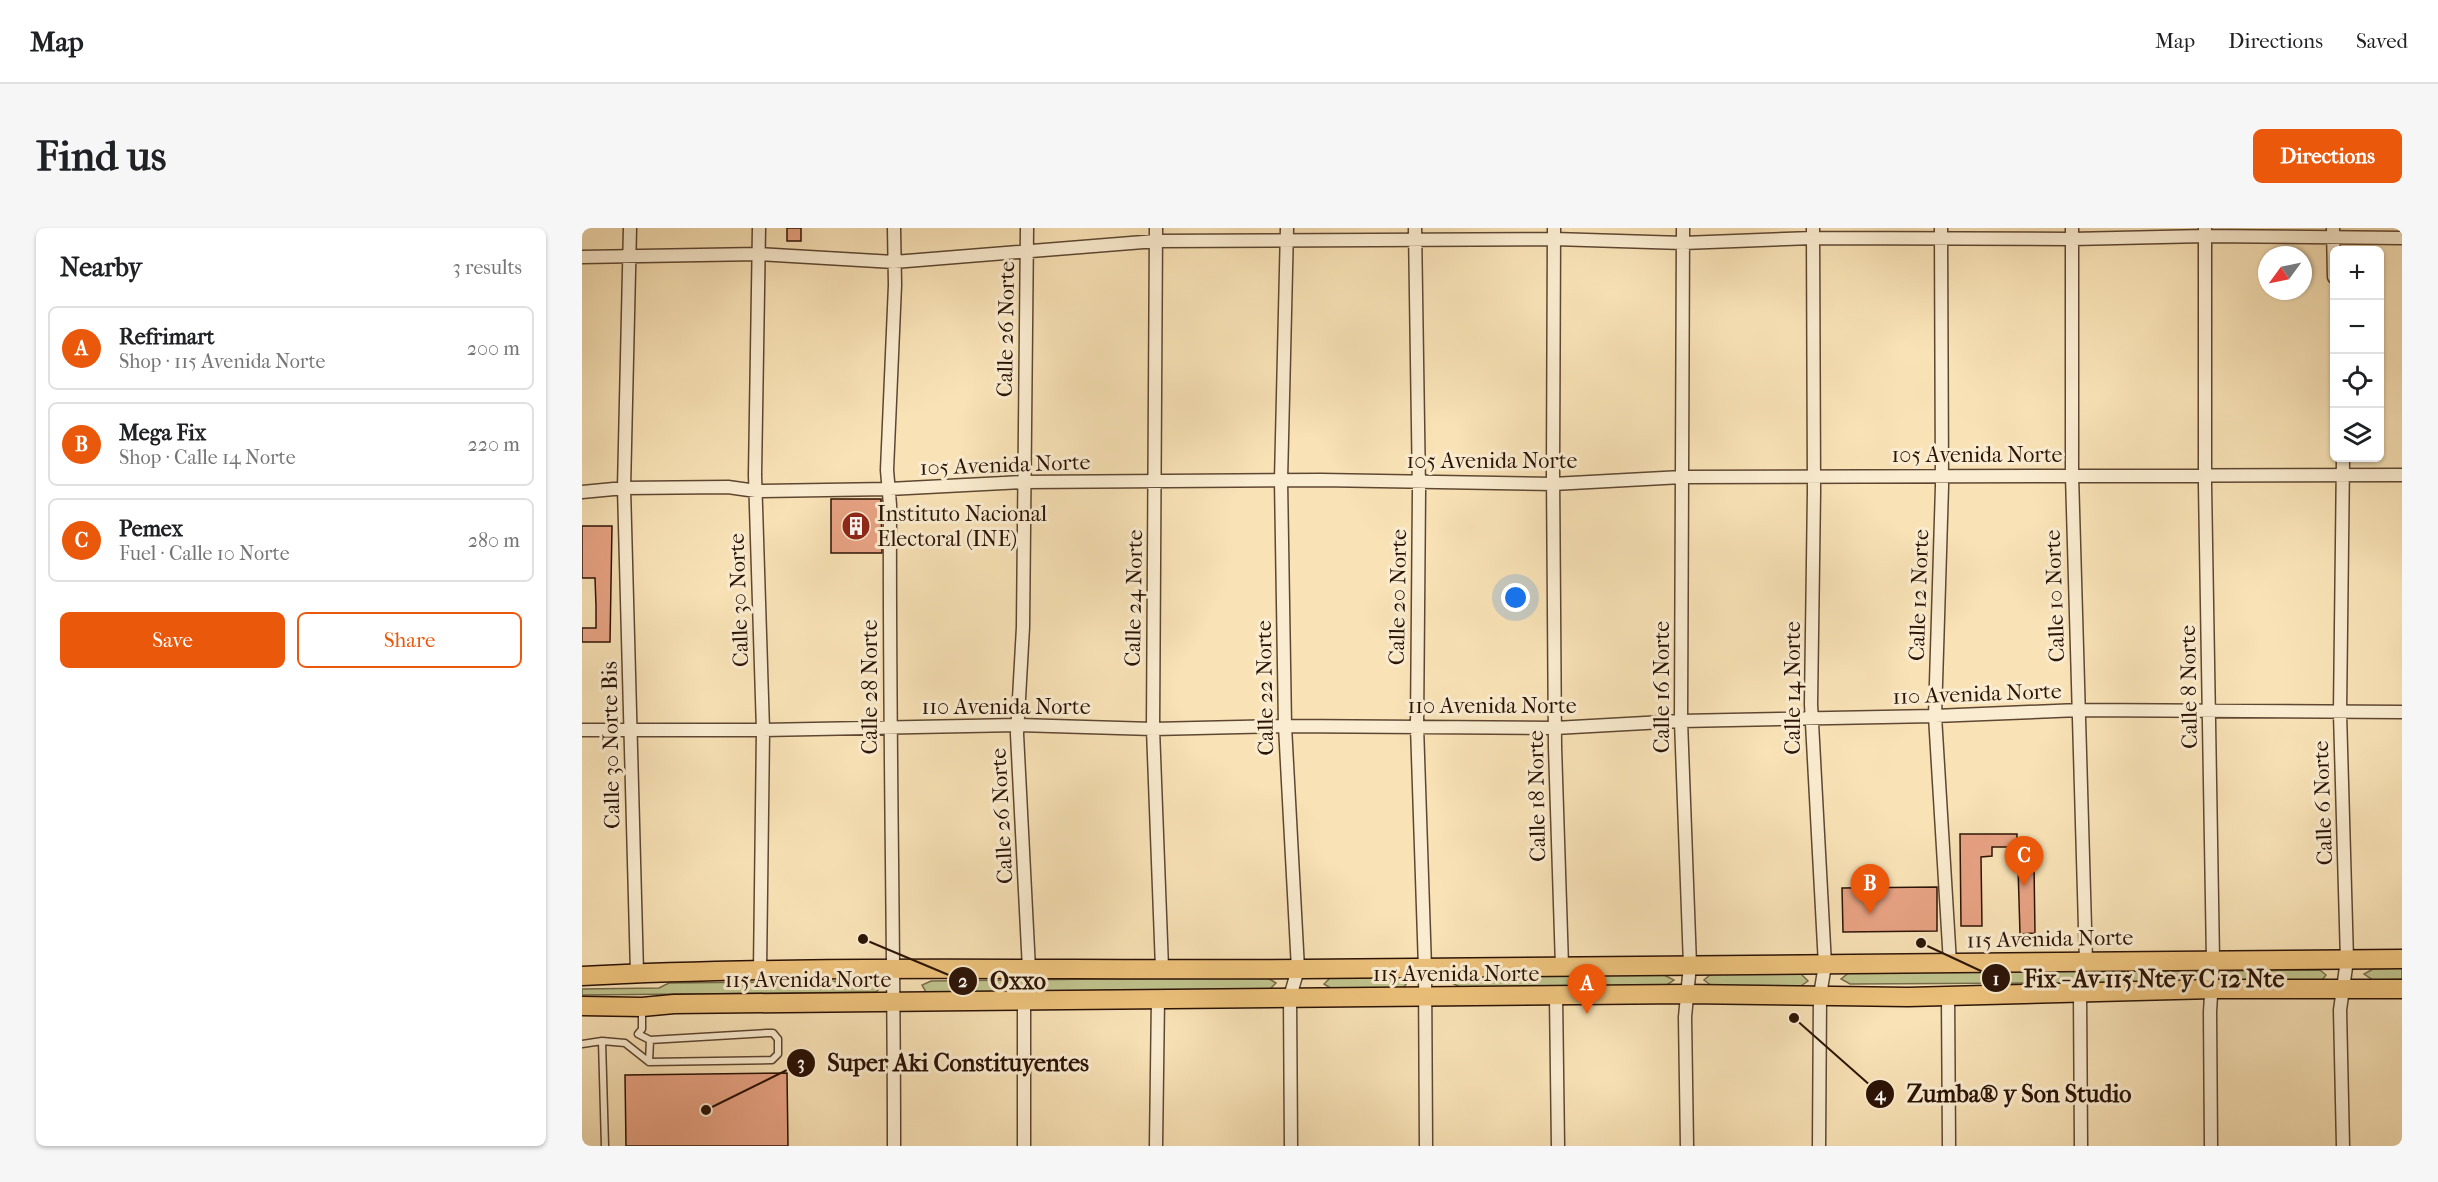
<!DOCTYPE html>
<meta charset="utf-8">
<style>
body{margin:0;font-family:"IM FELL French Canon",serif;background:#f6f6f6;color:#202124}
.controls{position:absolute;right:18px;top:18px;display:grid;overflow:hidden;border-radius:9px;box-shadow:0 2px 4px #0004}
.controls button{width:54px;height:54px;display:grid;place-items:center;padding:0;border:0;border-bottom:2px solid #e0e0e0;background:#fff;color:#202124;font:30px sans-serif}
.compass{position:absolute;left:1676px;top:18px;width:54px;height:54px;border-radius:50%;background:#fff;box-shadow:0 2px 4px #0004;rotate:237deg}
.you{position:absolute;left:934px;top:370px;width:21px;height:21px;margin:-15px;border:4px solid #fff;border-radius:50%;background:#1a73e8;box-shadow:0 0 0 9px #1a73e833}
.badge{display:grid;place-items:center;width:39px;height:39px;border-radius:50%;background:#ea580c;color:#fff;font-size:20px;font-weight:700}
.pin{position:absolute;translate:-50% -50px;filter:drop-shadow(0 2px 3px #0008)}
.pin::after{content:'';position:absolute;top:32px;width:21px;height:18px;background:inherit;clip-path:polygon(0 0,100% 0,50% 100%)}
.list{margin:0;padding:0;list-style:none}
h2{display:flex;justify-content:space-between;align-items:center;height:78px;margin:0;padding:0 24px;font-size:26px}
h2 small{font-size:20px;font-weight:400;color:#757577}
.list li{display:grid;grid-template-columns:39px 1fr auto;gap:18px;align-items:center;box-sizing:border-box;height:84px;margin:0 12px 12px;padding:0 12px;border:2px solid #e0e0e0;border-radius:9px}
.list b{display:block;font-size:22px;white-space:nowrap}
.list p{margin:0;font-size:20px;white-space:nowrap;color:#757577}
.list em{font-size:20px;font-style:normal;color:#757577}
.actions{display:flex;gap:12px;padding:18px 24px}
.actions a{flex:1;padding:14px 0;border:2px solid #ea580c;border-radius:9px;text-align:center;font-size:21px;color:#ea580c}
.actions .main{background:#ea580c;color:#fff}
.icon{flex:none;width:33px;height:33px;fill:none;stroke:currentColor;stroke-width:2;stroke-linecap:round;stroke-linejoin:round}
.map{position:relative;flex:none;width:1820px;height:918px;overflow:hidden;border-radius:9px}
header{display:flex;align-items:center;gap:36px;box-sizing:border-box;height:84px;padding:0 30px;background:#fff;border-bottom:2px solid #e0e0e0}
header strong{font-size:28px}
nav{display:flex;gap:33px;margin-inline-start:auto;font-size:21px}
.intro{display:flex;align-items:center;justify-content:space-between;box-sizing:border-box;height:144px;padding:0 36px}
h1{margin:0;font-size:42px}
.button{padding:15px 27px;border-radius:9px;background:#ea580c;color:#fff;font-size:21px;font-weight:700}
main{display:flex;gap:36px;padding:0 36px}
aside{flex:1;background:#fff;border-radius:9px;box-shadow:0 2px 4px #0004}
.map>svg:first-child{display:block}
.green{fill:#bfc38d;stroke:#756b4a;stroke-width:1.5}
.building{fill:#e8a384;stroke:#2b1306;stroke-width:1.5}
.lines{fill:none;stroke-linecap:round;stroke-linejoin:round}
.service-casing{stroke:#5e4732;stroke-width:9}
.minor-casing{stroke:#5e4732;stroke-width:15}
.primary-casing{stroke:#2b1306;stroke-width:21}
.service{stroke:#faecd0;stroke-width:6}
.minor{stroke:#faecd0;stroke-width:12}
.primary{stroke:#ecc17b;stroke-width:18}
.labels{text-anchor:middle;stroke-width:6;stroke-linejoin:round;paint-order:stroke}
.street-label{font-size:22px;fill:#2b1306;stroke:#faecd0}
.poi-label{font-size:22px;fill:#2b1306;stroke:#faecd0;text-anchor:start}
.leader{fill:none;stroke:#2b1306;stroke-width:2}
.callout-dot{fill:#2b1306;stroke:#faecd0;stroke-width:2}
.mark-label{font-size:18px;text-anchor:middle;font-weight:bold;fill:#fff}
.callout-label{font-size:24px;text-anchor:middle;font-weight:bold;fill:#2b1306;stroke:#faecd0;stroke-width:6;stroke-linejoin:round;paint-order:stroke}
</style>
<header>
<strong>Map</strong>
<nav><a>Map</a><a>Directions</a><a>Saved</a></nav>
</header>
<div class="intro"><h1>Find us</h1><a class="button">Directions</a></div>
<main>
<aside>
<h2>Nearby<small>3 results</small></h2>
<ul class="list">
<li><span class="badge">A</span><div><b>Refrimart</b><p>Shop · 115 Avenida Norte</p></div><em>200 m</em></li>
<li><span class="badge">B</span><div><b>Mega Fix</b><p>Shop · Calle 14 Norte</p></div><em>220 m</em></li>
<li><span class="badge">C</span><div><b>Pemex</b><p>Fuel · Calle 10 Norte</p></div><em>280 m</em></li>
</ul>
<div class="actions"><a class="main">Save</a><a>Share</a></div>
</aside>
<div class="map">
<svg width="1820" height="918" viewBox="0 0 1820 918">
<rect width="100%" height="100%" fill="#f8e2b6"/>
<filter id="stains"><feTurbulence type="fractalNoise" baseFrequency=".00333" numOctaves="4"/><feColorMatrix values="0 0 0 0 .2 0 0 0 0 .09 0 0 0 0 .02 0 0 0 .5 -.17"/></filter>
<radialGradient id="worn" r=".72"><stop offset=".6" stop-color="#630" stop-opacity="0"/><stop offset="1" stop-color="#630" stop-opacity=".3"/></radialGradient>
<path class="green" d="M1820 740V751L1791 752 1782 746 1791 741Z
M1738 742 1744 747 1740 752H1649L1642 748 1646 743Z
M1612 743 1624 747 1619 754 1268 756 1259 751 1268 744Z
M1080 746 1092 752 1083 758 880 760 868 754 879 748Z
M1129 746H1219L1226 753 1219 758H1130L1122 752Z
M818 747 825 755 821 760 750 761 742 756 750 748Z
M684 749 694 755 688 761 344 764 340 757 349 753Z
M290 753 302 756 294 764 0 767V761L77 760 87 755Z"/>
<path class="building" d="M205 0H219V13H205Z
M249 271H299L300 325H249Z
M0 298H30L28 414H0V400H14V378L13 350H0Z
M1378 606H1435V619H1410V628L1399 629 1400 698H1379Z
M1452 637 1453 705 1438 706 1436 638Z
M1355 659V703L1261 704 1260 660Z
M205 845 206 918H44L43 847Z"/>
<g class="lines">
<g class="service-casing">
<path id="service" d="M20 813 23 918
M0 816 20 813 43 815 67 834 68 812 56 806 60 801V782
M67 834 190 832 196 826V811L191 805H185L68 812"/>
</g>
<g class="minor-casing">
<path id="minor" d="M48 0 42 260 55 745
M177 0 173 247 181 502 178 743
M445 0 441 399 435 506 447 741
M574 0 571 501 580 740
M705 0 699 252 703 498 716 741 708 769 709 918
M833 0 837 263 835 498 843 740 844 918
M972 0 971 244 973 519 980 738
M1101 0 1099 493 1108 737 1103 789 1105 918
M1231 0 1232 263 1229 476 1243 737 1238 767 1237 918
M1359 0 1360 258 1353 488 1368 735
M1490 0V247L1504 734
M1751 0 1752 49
M1623 1V257L1631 732 1628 784 1629 918
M0 29 177 26 312 34 574 13 972 11 1101 15 1231 10 1490 11 1623 8 1820 10
M0 264 42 260 146 259 174 263 307 261 442 254 739 252 971 256 1100 249 1820 247
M0 502H181L436 497 571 501 703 498 973 500 1099 493 1353 488 1497 482 1820 484
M1498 765 1499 918
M1366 767 1367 918
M974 768 976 918
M312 918C312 704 307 491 308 277L305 242 313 57 312 0
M442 918V774
M574 918 576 770
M1761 918 1758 782 1765 732 1758 485 1761 230"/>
</g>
<g class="primary-casing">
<path id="primary" d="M0 748C241 736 482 743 722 741 1088 738 1454 734 1820 731
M0 778 60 779 92 776 1104 766 1326 769 1631 761H1820"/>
</g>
<use href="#service" class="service"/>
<use href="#minor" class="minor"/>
<use href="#primary" class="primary"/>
</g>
<defs>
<g id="building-disc" transform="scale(1.5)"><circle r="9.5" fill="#8f2418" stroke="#faecd0"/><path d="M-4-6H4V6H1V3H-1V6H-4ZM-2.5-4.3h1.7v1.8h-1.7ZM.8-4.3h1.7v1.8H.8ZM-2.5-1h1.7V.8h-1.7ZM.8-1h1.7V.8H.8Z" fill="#fff"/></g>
</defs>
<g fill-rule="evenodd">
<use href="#building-disc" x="274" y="298"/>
</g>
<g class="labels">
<g class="street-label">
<text transform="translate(423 101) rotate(-89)" y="8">Calle 26 Norte</text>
<text x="1395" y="234">105 Avenida Norte</text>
<text x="910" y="240">105 Avenida Norte</text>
<text transform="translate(423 236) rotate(-2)" y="8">105 Avenida Norte</text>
<text transform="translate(1336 367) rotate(-88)" y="8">Calle 12 Norte</text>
<text transform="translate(1472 368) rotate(-92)" y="8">Calle 10 Norte</text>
<text transform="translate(815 369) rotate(-89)" y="8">Calle 20 Norte</text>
<text transform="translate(551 370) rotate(-89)" y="8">Calle 24 Norte</text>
<text transform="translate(156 372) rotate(-92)" y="8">Calle 30 Norte</text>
<text transform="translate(287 459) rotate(-90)" y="8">Calle 28 Norte</text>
<text transform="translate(1079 459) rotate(-90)" y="8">Calle 16 Norte</text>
<text transform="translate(1606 459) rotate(-91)" y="8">Calle 8 Norte</text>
<text transform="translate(682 460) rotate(-91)" y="8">Calle 22 Norte</text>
<text transform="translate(1210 460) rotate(-90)" y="8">Calle 14 Norte</text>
<text transform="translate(1395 465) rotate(-2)" y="8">110 Avenida Norte</text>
<text x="910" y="485">110 Avenida Norte</text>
<text x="424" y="486">110 Avenida Norte</text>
<text transform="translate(28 517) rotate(-91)" y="8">Calle 30 Norte Bis</text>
<text transform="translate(954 568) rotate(-91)" y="8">Calle 18 Norte</text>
<text transform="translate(1740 575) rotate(-92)" y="8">Calle 6 Norte</text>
<text transform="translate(419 588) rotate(-93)" y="8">Calle 26 Norte</text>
<text transform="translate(1468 710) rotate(-1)" y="8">115 Avenida Norte</text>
<text x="874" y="753">115 Avenida Norte</text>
<text x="226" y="759">115 Avenida Norte</text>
</g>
<g class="poi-label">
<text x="295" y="293">Instituto Nacional<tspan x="295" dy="25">Electoral (INE)</tspan></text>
</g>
</g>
<path class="leader" d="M1339 715L1414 750M281 711L381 753M124 882L219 835M1212 790L1298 866"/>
<g class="callout-dot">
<circle cx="1339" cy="715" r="6"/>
<circle cx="281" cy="711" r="6"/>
<circle cx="124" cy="882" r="6"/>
<circle cx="1212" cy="790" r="6"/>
<circle cx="1414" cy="750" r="15"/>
<circle cx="381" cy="753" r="15"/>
<circle cx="219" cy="835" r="15"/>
<circle cx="1298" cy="866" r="15"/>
</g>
<g class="mark-label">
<text x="1414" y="757">1</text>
<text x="381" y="759">2</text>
<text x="219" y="841">3</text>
<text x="1298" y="872">4</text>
</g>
<g class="callout-label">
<text x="1572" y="759">Fix - Av 115 Nte y C 12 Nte</text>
<text x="436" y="761">Oxxo</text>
<text x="376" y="843">Super Aki Constituyentes</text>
<text x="1437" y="874">Zumba® y Son Studio</text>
</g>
<rect width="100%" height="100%" filter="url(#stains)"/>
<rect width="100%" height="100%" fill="url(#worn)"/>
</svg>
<div class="controls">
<button>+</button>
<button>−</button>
<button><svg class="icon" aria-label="locate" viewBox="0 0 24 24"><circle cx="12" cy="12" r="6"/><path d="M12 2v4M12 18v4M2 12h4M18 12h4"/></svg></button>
<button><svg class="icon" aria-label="layers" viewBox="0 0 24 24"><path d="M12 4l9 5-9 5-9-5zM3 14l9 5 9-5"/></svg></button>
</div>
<svg class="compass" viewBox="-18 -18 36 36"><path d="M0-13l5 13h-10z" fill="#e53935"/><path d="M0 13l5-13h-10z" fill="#757577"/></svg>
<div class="you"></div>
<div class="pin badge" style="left:1005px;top:786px">A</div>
<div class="pin badge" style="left:1288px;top:686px">B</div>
<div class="pin badge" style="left:1442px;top:658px">C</div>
</div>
</main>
